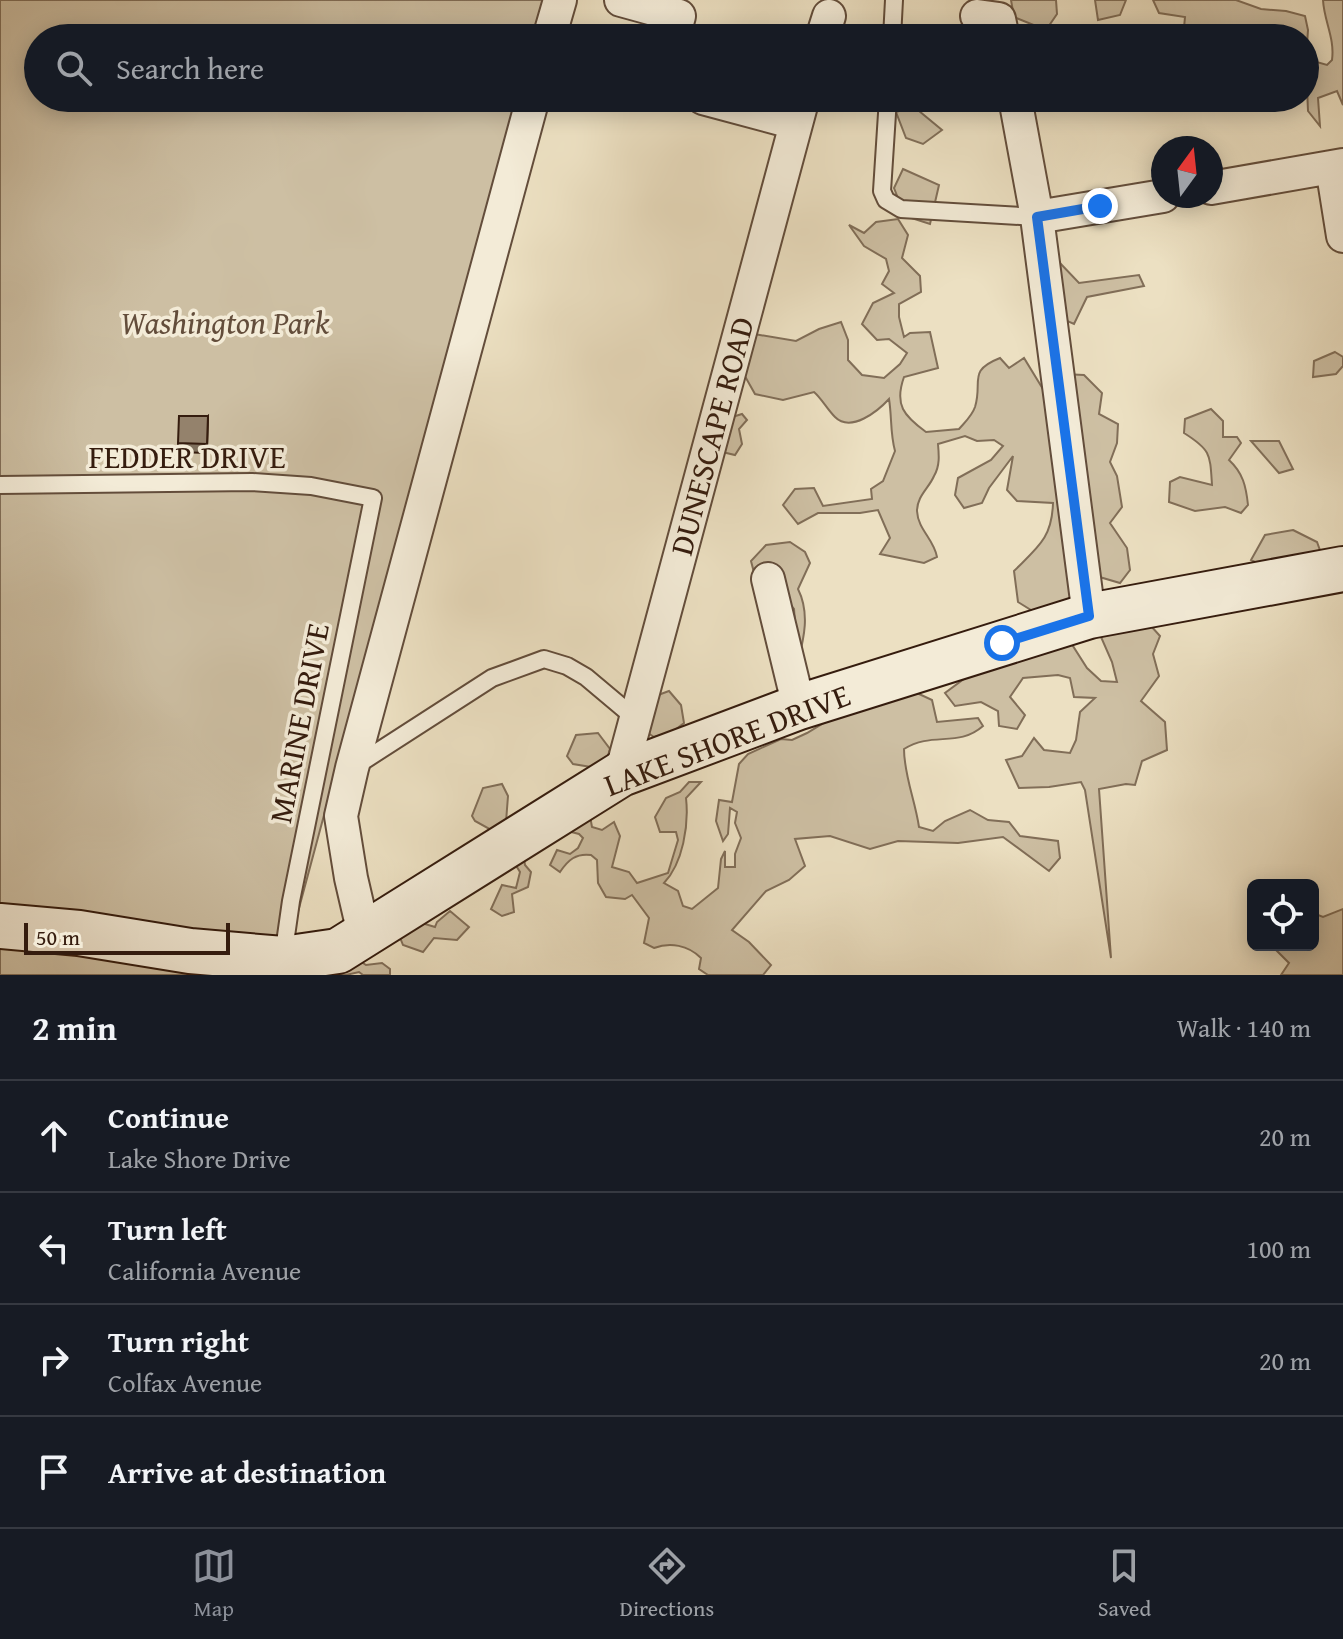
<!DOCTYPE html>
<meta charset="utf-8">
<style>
body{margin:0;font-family:"Gentium Book Plus",serif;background:#242831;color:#f1f3f6}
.controls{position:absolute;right:24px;bottom:24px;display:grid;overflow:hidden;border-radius:12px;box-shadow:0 4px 20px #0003}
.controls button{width:72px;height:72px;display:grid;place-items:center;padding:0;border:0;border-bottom:2px solid #363941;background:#171b24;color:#f1f3f6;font:40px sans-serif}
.compass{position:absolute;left:1151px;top:136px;width:72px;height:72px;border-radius:50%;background:#171b24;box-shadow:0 4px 20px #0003;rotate:15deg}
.scale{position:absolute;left:24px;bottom:20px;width:206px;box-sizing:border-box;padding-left:8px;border:4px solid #351c0e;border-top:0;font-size:22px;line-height:28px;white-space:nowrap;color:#351c0e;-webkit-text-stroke:6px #f3ebd7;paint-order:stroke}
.stop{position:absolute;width:24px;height:24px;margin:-18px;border:6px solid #1a73e8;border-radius:50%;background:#fff}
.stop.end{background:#1a73e8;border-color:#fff;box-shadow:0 2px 8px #0008}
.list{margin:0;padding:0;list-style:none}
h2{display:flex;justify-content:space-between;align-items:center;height:104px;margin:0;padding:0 32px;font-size:34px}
h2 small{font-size:26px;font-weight:400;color:#9ea1a6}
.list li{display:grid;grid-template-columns:52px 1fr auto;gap:24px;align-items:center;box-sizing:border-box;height:112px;padding:0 32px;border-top:2px solid #363941}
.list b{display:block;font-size:30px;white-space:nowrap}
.list p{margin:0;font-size:26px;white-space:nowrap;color:#9ea1a6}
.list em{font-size:26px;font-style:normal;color:#9ea1a6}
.icon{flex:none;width:44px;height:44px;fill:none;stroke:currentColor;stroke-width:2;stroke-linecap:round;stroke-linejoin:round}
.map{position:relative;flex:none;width:1343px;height:975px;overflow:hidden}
.search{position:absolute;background:#171b24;box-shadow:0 4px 20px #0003;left:24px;right:24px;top:24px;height:88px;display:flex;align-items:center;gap:20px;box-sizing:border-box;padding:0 28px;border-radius:44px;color:#9ea1a6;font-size:30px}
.sheet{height:552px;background:#171b24}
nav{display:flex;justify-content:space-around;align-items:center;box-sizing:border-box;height:112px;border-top:2px solid #363941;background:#171b24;font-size:22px;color:#9ea1a6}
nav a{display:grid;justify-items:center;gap:4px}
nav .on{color:#8c9099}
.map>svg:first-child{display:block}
.green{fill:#cdbfa3;stroke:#816e58;stroke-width:2}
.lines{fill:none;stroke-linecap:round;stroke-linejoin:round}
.lane-casing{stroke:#634d3b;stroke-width:20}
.street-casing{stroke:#634d3b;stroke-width:36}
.secondary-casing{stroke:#351c0e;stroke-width:48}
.lane{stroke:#f3ebd7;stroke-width:16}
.street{stroke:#f3ebd7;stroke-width:32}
.secondary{stroke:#f3ebd7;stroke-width:44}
.wall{fill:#7f705d;stroke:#351c0e;stroke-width:2}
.building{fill:#94826c;stroke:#351c0e;stroke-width:2}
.route{stroke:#1a73e8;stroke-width:10}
.labels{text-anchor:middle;stroke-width:7;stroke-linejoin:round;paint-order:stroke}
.park-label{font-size:32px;font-style:italic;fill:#634d3b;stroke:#f3ebd7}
.street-label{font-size:32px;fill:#351c0e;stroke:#f3ebd7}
</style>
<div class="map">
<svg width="1343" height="975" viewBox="0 0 1343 975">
<rect width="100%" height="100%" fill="#ece0c2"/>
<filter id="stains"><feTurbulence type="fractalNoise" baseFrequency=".0025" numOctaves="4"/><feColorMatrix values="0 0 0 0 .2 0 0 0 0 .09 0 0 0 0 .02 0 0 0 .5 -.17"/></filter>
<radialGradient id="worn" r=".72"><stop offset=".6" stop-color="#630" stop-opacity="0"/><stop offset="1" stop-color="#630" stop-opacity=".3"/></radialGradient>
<path class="green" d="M0 0H543L532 38H38V98H517L281 975H0Z
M1011 0H1056L1057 14 1046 30 1014 17Z
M1126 0 1120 15 1098 20 1095 0Z
M1153 0H1236L1261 9 1286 11 1305 16 1308 30 1306 59 1327 65 1332 60C1335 38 1324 21 1323 0H1343V105L1337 91 1318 98 1320 126 1308 111 1305 38H1254L1249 34 1227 38H1183L1185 17 1159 13Z
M913 106 942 130 923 144 906 138 896 112Z
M903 169 939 185 930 224 905 216 894 188Z
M898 219 908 235 902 258 920 276 921 292 899 304V317L904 337 910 333 930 332 938 368 904 377C894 405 904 416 926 432L959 429C965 422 972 416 975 407 983 381 967 371 1000 358L1009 368 1024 358 1046 394 1063 374 1084 375 1102 393 1099 414 1118 424 1117 443 1110 462 1117 476 1122 507 1110 523 1127 548 1130 570 1120 583 1096 576 1070 605 1044 618 1018 602 1014 571C1038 547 1052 538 1053 503L1017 501 1007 490 1013 456 989 488 982 503 964 508 955 495 958 478 991 460 1003 446 994 440 977 441 965 436 938 444C939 455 940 466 934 476 929 488 917 496 917 511 918 530 934 539 937 557L924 563 880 554 890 538 878 510 860 513H818L798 524 783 505 795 489 814 488 823 506 872 499 871 489 883 481 895 451C890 433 892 417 889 399 878 411 851 433 835 417 827 409 822 399 814 392L783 400 755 394 742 371 754 334 796 341 819 329 841 322 848 340V360L862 375 884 378 900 364 907 353 889 339 877 340 862 324 873 303 894 293 882 284 889 271 886 259 864 246 849 225 864 233 876 222Z
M1059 262 1079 283 1139 275 1144 286 1087 297 1074 324 1042 310Z
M1335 352 1343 357V366L1336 374 1313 377 1314 361Z
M1211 409 1223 421V437H1237L1241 443 1229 460C1243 473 1246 486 1248 505L1241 513 1225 507 1195 511 1169 502 1170 482 1180 477 1212 485C1210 454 1211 450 1184 433L1185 419Z
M742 414 747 420 739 429 742 444 735 455 718 451 729 418Z
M1251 441H1279L1293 469 1279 473Z
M1293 530 1317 542 1322 556 1275 572 1251 560 1265 535Z
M790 542 805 552 810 563 798 589C810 613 804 638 798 662L794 609 787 601 757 584 751 561 766 545Z
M1122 626H1151L1160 636 1153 654 1159 676 1141 701 1165 722 1167 750 1142 761 1135 785 1126 784 1099 789 1111 958 1085 790 1081 782 1049 787 1019 788 1006 760 1022 756 1034 738 1044 750 1070 753 1076 740 1080 712 1095 698 1074 697 1070 678 1058 675 1023 678 1010 697 1025 715 1017 729 999 726 998 711 981 702 955 706 945 693 980 667 1071 643 1087 668 1101 681 1117 682 1112 662 1101 637Z
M902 686 932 700 937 722 978 718 983 726C958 748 933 731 904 749 904 775 915 800 919 827L933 831 945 821 970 810 988 820 1009 822 1020 836 1058 841 1060 858 1049 871 1003 837 958 843 898 841 870 849 830 836 795 839 805 866 789 880 766 891 732 930 749 942 771 965 763 975H708L699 969 701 958C688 945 670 942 654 948L644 943 649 918 632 895 625 899 606 897 598 883 597 860 591 855C576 853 568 860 560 872L550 865 557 850 570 854 578 848 583 838 579 834 567 831 588 805 592 827 602 830 614 822 620 836 612 867 629 872 637 883 668 873 678 840 676 832H660L655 817 666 798 680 792 689 782H701L686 798C689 825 683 863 664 883L678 891 683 906 692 909 718 888 721 859 725 851V867H735V854L741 838 735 823 737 812 730 808 728 834 723 841 716 821 719 800 732 802 739 764 748 754 781 739 792 740 807 733 832 718Z
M669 691 681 705 684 723 671 733 654 737 642 729 650 698Z
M598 733 610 749 606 762 597 768 573 764 567 756 576 735Z
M502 784 508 796 505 835 522 846 525 865 531 872 528 887 512 894 514 912 502 916 491 909 502 885 516 888 520 872 495 832 475 821 472 816 483 788Z
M1343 909V975H1281L1289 963 1271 945H1313V913L1323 917Z
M450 911 469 927 457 940 434 938 423 952 403 945 397 930 412 920 435 927 437 922Z
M357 959 366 965 382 963 390 969V975H363L359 972 346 975H301L336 974V968Z"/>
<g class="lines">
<g class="lane-casing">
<path id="lane" d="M892 38 894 0
M888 98 882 191 886 200 901 209 1037 217
M0 485 252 482 311 486 373 498 291 901 283 957
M354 767 492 678 544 659 567 666 586 677 636 719"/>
</g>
<g class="street-casing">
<path id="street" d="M621 0 679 16 673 38
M977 16 999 19 1003 38
M549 38 560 0
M822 38 829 16
M703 98 796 123
M1015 98 1037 217 1089 616
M1332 167 1343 236
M1211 188 1343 165
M1037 217 1163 196
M768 579 799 707
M621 774 803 98
M364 934 351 878 341 816 352 768 533 98"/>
</g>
<g class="secondary-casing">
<path id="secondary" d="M0 926 79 933 190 951 283 959 338 951 621 774 799 707 1089 616 1343 569"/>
</g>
<use href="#lane" class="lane"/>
<use href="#street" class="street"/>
<use href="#secondary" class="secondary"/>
</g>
<path class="wall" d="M208 416 207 453 178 452V443Z"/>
<path class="building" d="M179 416H208L207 444 178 443Z"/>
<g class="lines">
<path class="route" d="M1002 643 1089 616 1037 217 1100 206"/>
</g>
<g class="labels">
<g class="park-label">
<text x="225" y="334">Washington Park</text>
</g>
<g class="street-label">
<text transform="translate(712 436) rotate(-75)" y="11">DUNESCAPE ROAD</text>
<text x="187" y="468">FEDDER DRIVE</text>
<text transform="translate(299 723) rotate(-79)" y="11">MARINE DRIVE</text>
<text transform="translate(727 740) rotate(-21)" y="11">LAKE SHORE DRIVE</text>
</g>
</g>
<rect width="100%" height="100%" filter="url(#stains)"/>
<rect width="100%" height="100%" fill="url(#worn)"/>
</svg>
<div class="controls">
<button><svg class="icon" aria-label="locate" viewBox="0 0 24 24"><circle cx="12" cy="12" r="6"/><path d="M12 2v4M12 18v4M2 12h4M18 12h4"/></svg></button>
</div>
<svg class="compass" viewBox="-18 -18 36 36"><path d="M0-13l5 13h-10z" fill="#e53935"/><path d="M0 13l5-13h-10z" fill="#9ea1a6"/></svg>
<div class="scale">50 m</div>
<div class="stop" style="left:1002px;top:643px"></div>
<div class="stop end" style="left:1100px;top:206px"></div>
<div class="search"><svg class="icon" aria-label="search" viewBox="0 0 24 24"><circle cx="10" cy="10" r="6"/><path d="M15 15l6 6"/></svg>Search here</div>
</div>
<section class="sheet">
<h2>2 min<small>Walk · 140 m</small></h2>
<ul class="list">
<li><svg class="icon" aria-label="ahead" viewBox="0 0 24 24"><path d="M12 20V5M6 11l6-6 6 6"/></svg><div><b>Continue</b><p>Lake Shore Drive</p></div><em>20 m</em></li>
<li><svg class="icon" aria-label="left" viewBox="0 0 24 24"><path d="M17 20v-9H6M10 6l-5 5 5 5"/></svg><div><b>Turn left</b><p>California Avenue</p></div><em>100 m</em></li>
<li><svg class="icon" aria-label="right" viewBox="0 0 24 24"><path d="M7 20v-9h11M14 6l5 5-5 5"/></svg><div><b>Turn right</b><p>Colfax Avenue</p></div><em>20 m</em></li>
<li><svg class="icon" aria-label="arrive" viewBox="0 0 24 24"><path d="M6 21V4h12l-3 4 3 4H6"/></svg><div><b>Arrive at destination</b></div></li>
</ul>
</section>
<nav>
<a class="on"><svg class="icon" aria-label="map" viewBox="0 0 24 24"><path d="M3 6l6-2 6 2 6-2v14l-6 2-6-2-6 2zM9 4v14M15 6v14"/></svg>Map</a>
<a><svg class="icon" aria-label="directions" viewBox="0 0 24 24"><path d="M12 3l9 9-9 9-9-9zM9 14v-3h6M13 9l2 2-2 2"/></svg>Directions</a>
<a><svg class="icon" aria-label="saved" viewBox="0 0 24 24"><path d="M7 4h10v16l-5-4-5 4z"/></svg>Saved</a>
</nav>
